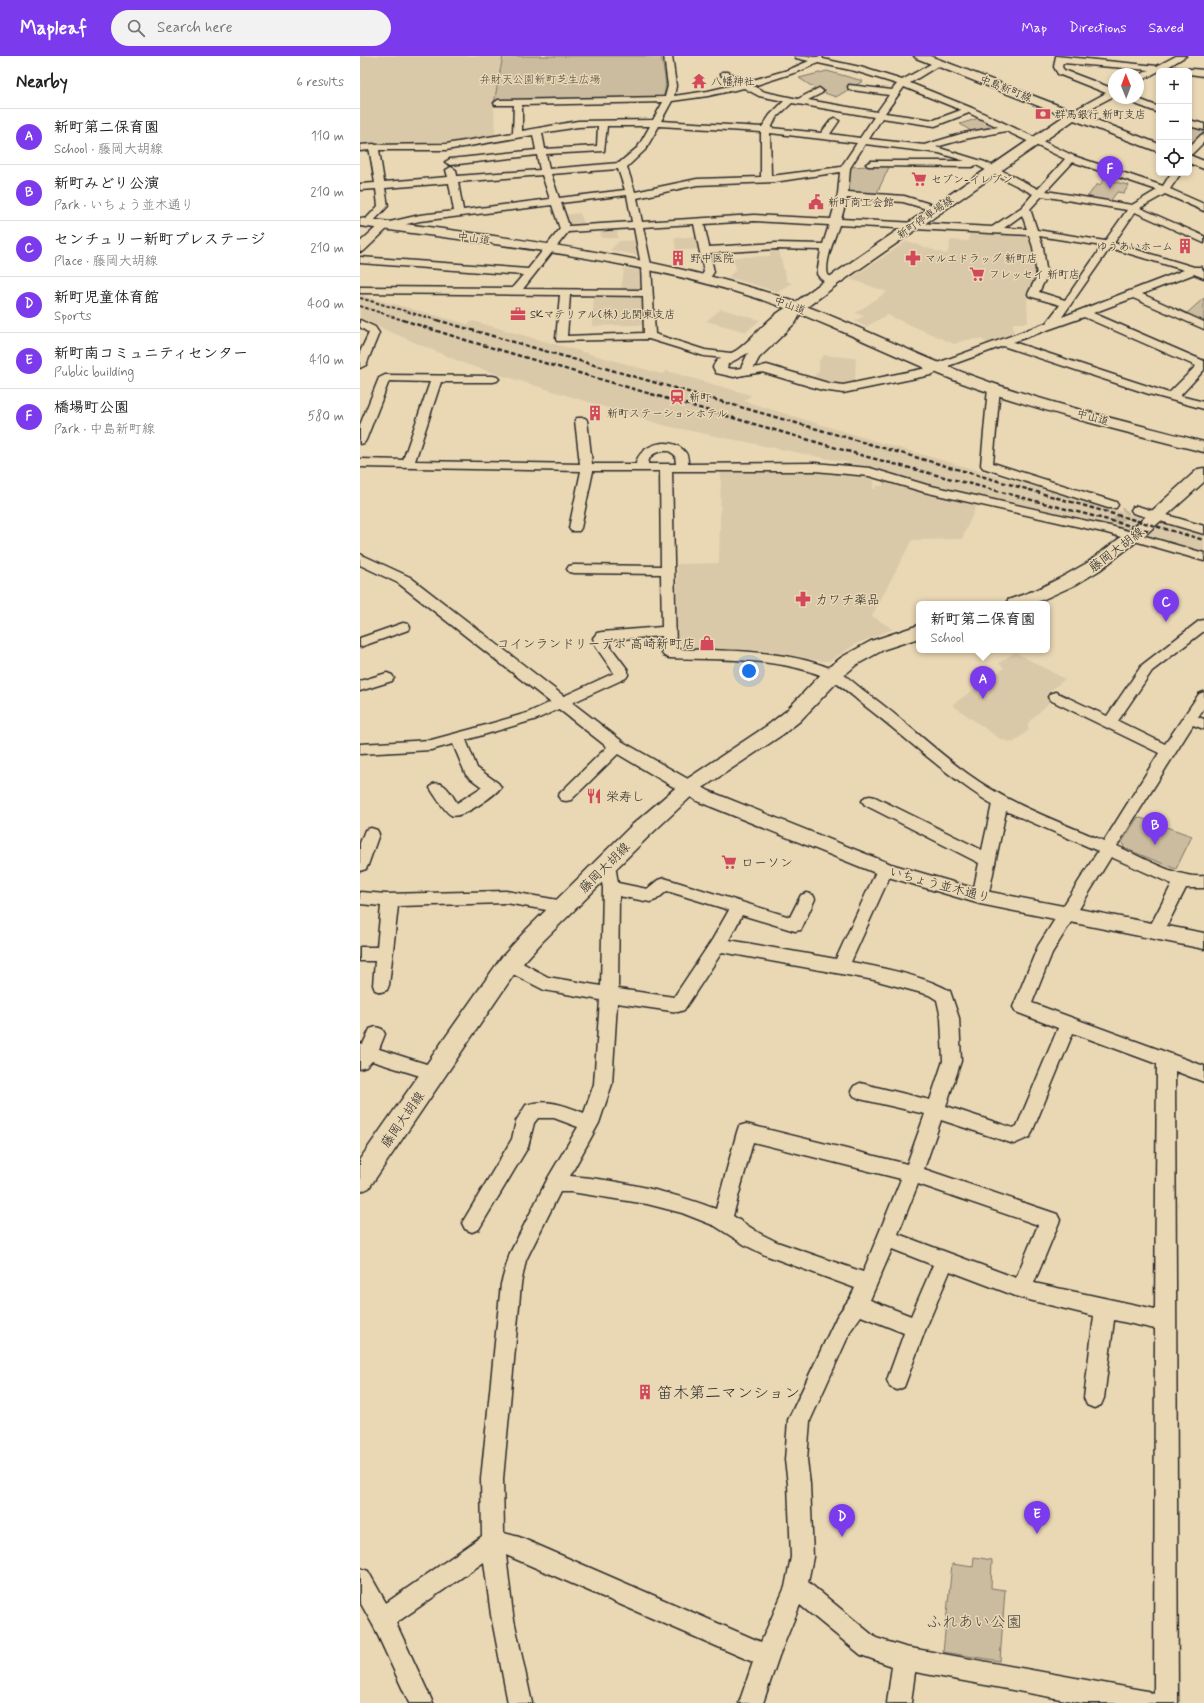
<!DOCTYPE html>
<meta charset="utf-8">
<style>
body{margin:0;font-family:Mynerve,"Klee One",sans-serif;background:#f2f2f2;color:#222}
.controls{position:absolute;right:12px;top:12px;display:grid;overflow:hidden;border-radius:6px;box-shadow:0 2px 6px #0003}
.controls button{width:36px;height:36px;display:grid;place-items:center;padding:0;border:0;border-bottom:1px solid #e0e0e0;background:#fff;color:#222;font:20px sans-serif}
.compass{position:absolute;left:748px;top:12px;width:36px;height:36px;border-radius:50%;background:#fff;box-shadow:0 2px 6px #0003;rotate:359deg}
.you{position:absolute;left:389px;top:615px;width:14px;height:14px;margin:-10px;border:3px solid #fff;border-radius:50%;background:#1a73e8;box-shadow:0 0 0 6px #1a73e833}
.badge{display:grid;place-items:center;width:26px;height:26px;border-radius:50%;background:#7c3aed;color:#fff;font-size:13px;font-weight:700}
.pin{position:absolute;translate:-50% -33px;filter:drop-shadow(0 1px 2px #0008)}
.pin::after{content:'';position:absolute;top:21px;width:14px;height:12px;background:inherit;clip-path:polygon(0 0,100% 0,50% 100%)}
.popup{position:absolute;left:556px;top:545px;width:134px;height:52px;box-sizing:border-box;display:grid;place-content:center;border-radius:6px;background:#fff;filter:drop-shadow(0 1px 3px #0005);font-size:13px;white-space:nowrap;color:#767676}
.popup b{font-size:15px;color:#222}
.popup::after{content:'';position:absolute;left:50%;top:100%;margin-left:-8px;border:8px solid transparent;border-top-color:#fff}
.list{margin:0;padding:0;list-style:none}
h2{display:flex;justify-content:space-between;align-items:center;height:52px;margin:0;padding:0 16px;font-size:17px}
h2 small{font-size:13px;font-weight:400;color:#767676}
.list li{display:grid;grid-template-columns:26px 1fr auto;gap:12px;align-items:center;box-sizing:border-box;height:56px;padding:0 16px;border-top:1px solid #e0e0e0}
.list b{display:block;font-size:15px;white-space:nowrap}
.list p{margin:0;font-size:13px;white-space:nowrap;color:#767676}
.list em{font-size:13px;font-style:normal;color:#767676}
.icon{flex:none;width:22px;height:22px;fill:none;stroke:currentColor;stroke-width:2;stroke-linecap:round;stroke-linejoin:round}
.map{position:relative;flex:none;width:844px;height:1647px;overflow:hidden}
header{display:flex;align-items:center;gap:24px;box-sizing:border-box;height:56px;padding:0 20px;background:#7c3aed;color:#fff}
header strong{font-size:19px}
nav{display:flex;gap:22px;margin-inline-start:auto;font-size:14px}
.search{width:280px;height:36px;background:#f2f2f2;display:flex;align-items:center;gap:10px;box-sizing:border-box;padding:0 14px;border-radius:22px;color:#767676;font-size:15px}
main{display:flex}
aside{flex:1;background:#fff}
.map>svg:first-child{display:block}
.built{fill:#dac9a9}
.green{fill:#cbbc9f;stroke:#7b7465}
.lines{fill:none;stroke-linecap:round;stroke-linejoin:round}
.pedestrian-tunnel{stroke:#c4b599;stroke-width:9;stroke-dasharray:9 4.5;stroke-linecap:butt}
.minor-casing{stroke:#2b2b2b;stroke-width:3}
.tertiary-casing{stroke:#2b2b2b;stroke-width:3}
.secondary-casing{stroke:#2b2b2b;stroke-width:3}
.primary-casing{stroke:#2b2b2b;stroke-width:3}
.trunk-casing{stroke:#2b2b2b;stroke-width:3}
.minor{fill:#ead8b5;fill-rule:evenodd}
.tertiary{fill:#ead8b5;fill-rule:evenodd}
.secondary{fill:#ead8b5;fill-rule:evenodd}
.primary{fill:#ead8b5;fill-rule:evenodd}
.trunk{fill:#ead8b5;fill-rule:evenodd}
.rail-far1{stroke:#2b2b2b;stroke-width:2;stroke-dasharray:3.5 2;stroke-linecap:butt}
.rail{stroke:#2b2b2b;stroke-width:2.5;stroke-dasharray:4.5 2.5;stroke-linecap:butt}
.labels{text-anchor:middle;stroke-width:3;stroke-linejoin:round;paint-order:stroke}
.far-park-label{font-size:11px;fill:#4b4842;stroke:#ead8b5}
.far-poi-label{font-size:11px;fill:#2b2b2b;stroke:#ead8b5;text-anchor:start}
.far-street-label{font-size:11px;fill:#2b2b2b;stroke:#ead8b5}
.street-label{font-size:13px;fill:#2b2b2b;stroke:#ead8b5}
.poi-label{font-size:13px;fill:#2b2b2b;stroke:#ead8b5;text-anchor:start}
.near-poi-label{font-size:16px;fill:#2b2b2b;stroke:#ead8b5;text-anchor:start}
.near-park-label{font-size:16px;fill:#4b4842;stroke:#ead8b5}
</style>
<header>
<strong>Mapleaf</strong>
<div class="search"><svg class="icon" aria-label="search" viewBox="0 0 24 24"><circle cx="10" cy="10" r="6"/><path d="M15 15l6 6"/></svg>Search here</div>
<nav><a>Map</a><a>Directions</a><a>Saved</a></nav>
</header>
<main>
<aside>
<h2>Nearby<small>6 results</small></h2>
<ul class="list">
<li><span class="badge">A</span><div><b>新町第二保育園</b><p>School · 藤岡大胡線</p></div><em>110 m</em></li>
<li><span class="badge">B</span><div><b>新町みどり公演</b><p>Park · いちょう並木通り</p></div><em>210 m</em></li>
<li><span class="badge">C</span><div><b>センチュリー新町プレステージ</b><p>Place · 藤岡大胡線</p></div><em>210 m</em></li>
<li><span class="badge">D</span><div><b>新町児童体育館</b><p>Sports</p></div><em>400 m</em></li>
<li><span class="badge">E</span><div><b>新町南コミュニティセンター</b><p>Public building</p></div><em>410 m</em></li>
<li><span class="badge">F</span><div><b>橋場町公園</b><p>Park · 中島新町線</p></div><em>580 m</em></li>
</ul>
</aside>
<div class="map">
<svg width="844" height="1647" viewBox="0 0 844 1647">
<rect width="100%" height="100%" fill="#ead8b5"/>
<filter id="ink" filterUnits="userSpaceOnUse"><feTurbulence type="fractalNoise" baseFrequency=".025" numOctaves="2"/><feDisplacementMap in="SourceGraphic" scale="8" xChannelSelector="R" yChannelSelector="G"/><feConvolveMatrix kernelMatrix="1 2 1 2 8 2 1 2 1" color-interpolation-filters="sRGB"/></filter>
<g filter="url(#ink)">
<path class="built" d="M0 0H143L134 47 135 81 86 89 35 90 21 87H0Z
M220 157 225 170 211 171 205 169 203 159Z
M257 172 258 182H241L240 173Z
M609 175 670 178 675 194 677 220 667 237 668 267H653L654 281 631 290 621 283 606 284 594 288 527 259 506 271 494 265 504 260 495 257 527 236 490 223 547 185 586 198 589 194 590 184 609 185Z
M337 180 340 193 316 195 314 182Z
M277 184 280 194 276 199 250 194 259 185Z
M410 192H418L427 225 432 227 418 236 368 221 376 213 373 201 410 200Z
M264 212 282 215 285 232 282 235 261 234Z
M0 239 108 268 113 265 302 318 307 315 391 339 384 345 522 387 844 479V497L668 450 598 437 489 407 306 370 105 308 0 263Z
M234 239H277L283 242 284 269 232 270Z
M361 253 400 264 386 276 346 265Z
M464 299 496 302 495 327 477 330 451 323 459 315V305Z
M446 413 514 420 513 433H516L515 430H523V422L618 446 602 483 552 484 512 560 533 573 496 588 470 605H460L409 595 326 591 317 586V508L359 507 361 414Z
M655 596 705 623 690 635 697 639 668 667 669 674 653 687 640 683 592 649 644 612 639 607Z"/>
<path class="green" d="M143 0H301C303 12 310 33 301 43L134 47Z
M467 15 503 25 476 41 459 35 439 22Z
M619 62 640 71V72L614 77 600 68Z
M829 68 844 72V78L829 92Z
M530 109 516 139 487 138 489 111Z
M749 116 761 120 754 126 769 129 764 137 757 136 749 147 726 143 736 129H740Z
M844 242V266L826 258Z
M778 761 832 780 816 813 764 792 762 786Z
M614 1501 632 1504 631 1532 645 1534 640 1605 583 1596 592 1508 613 1511Z"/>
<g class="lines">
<path class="pedestrian-tunnel" d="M747 477 766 454"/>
<g class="minor-casing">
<path id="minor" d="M304 0H312L316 30 314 40 348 35 378 28 362 20 361 18 362 16H368L386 26 428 14 449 5 436 2 435 0 456 1 462 0 463 3 500 11 542 24 578 4 582 6 581 8 550 27 612 52 714 100 803 130 811 117H821L810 133 844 148V155L805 138 780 152 844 180V187L775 156 754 187 834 211H841L844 215V222L834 218 782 238 844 266V273L773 242 733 257 844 305V314L820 340 844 346V353L789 338 643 290 580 313H572L570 311 572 309 686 267 700 249 669 240 668 238 677 220 673 191 669 179 479 169C475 181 464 207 468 219L478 225 477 227C469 229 461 225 457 218L461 194 416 193 350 197 354 216 348 225 344 226 339 223 344 216 334 168 283 171 291 209 295 278 345 294 379 298 381 300 375 303 344 300 289 283 197 285 196 283 200 239 0 237V231L152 232 163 219 0 207V201L168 213 200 173 192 149 60 165 24 173 19 170 21 168 60 159 94 155 89 127 25 132 28 150 10 169H4L2 167 4 165 18 150 16 133 0 134V128L15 127 9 91 11 89 86 88 153 77 154 49H135L134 47 138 44 305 41 308 30ZM458 7 495 15 537 28 532 34 489 29 488 31 489 33 492 34 529 39 517 56 448 44 462 37 463 35 459 32 438 43 405 36 393 30 440 15ZM544 31 601 54 574 64 525 57ZM384 32 399 40 424 45 410 59 402 71 301 65 312 45 348 40ZM303 46 293 64 218 65 162 75V49ZM432 47 514 61 500 82 470 78 479 65 475 62 472 63 461 77 411 72 416 62ZM609 57 638 71 604 77 564 89 509 83 522 62 575 70ZM238 70 237 90 185 93 182 77 218 71ZM247 70H290L278 91 259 107 189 113 186 98 244 95ZM299 70 401 76V121L337 123 275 136 267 111 285 94ZM646 75 705 103 678 133 625 106 576 91 605 83ZM410 77 497 87 481 111 411 120ZM173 79 176 94 90 103 85 106 90 109 177 99 180 114 97 120 96 114 91 111 86 114 88 121 24 126 19 94H86ZM505 88 579 97 605 105H511L506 108 508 110 612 111 616 109 673 138 662 151 632 171 481 163 487 142 543 146 577 156 582 153 580 151 544 140 488 136 490 112ZM713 106 797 134 772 149 686 135ZM258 113 265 134 199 142 191 118ZM480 116 478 138 471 163 394 159 282 166 277 142 337 129 414 126ZM182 119 190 143 103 154 98 126ZM267 139 272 166 209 170 201 147ZM682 140 767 154 745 185 677 174 670 153ZM662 159 667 173 644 172ZM394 165 469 169 463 188 416 187 349 191 344 168ZM274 172 281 209 282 234 163 233 208 176ZM679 180 742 190 705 244 679 236 687 220 683 191ZM750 192 824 214 702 261ZM210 239 283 240 284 277 207 280ZM724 261 836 310 809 337 653 286Z
M696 0 797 10 816 0H826L808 11 844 14V20L829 18V15H799L778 26V20L789 14 703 7 702 11 704 14 754 33V40L714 61 711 60 710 58 711 56 746 37 698 18 694 11Z
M764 42H776L799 51V57L765 44Z
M829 64 844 68V74L829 70Z
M844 78V86L832 98 829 99V91L841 79Z
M0 264 15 271 19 277 6 309 0 312V296L9 277 0 271Z
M407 310 413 313 411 315 377 320 371 317 377 314Z
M25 319 133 320 137 321 139 323 137 325 133 326H81L55 405 220 408 215 364 217 362H225L227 364 232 408H276C279 388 312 379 325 396 328 399 328 404 328 408L455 407 510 412 567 429 754 471 844 497V505L747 477 564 436 509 420 455 415H312L316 593C368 595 428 593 477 615 488 620 497 630 507 637 542 662 573 693 608 718 649 748 698 765 744 785L799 697 690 644 688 641 690 638 695 636 700 638 747 660 782 609 839 565 844 564V575L792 615 758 665 805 688 839 638 844 636V652L838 661 844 663V673L833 669 757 790C781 801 819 823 844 820V832H826L802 879 796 880 790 879 788 874 812 828 751 801 692 897 672 947 844 1010V1026L815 1015 818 1647H722L555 1616 551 1647H527L532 1610 501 1599 440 1549 419 1600 403 1647H379L393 1606 146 1499 153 1559 172 1647H148L131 1559 124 1506 36 1567 73 1647H49L14 1571 0 1546V1512L8 1515 26 1547 122 1480 121 1423 141 1228 150 1197 188 1122 218 1071 194 1062H178L174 1067 168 1091 119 1173 112 1176 105 1173 102 1167 152 1083 156 1065 166 1049C186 1042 205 1049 224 1057L234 1028 240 944 184 934 143 913 141 908 143 903 149 901 155 903 188 921 241 930 243 832 239 809 241 805 247 803 253 805 255 809 258 827 287 833 298 824 304 822 430 861 441 839 447 837 453 839 455 843 441 874 435 875 382 859 369 884 476 903 519 809 525 807 531 809 533 813 491 906C519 911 565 920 590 935L599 962 601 1005 586 1050 653 1072 657 1070 698 972 656 956 653 951 678 890 738 795 646 755 628 841 626 845 620 847 614 845 612 841 619 807 505 749 502 745 505 741 510 740 515 741 622 794 632 748C586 720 547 682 505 650 492 640 480 627 465 621 417 601 360 604 309 602L304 600 302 597V580L248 584 250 590 268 614V619L266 622 177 663 106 684 117 712 138 727 141 731C136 739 100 764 91 759 85 756 74 738 70 732L73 728C85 724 91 738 97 747L122 731 106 719 93 688 71 694 0 698V688L71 684 112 673 167 657 254 617 236 591 233 582 237 577 242 576 302 571 301 518 214 517 209 516 207 513 209 510 214 509 301 510 300 415H233L221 472 219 475H211L209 472 221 415 0 411V403L43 404 70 326 29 325 6 384 4 387 0 388V369L19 322ZM303 395H309L315 399 316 408H288C289 399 295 396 303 395ZM307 835 369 854 352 884 314 941 258 933 259 840 290 846 296 844ZM362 896 514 924 569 939 577 944 581 962 583 1005 570 1044 500 1027 494 1030 491 1035 494 1040 500 1043 565 1058 547 1108 386 1068 379 1070 377 1076 356 1153C308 1135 260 1124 210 1120L239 1067 252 1028 257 947 318 956 324 954ZM713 977 797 1008 795 1253 674 1227 700 1164 697 1158 564 1113 581 1064 654 1088 670 1081ZM393 1086 541 1123 503 1216 417 1186 399 1177 373 1160ZM558 1128 678 1169 656 1222 538 1178ZM200 1136H211L287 1148 322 1157 355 1170 385 1189 405 1199 495 1232 490 1242 477 1260 428 1364 425 1404 428 1428 431 1501 425 1531 401 1586 159 1481 144 1477 143 1423 161 1228 166 1204ZM532 1193 573 1209 551 1260 510 1244ZM590 1215 661 1242 734 1260 724 1342 727 1349 734 1352 741 1349 744 1342 754 1264 795 1273 794 1638 787 1635 545 1591 516 1582 448 1526 453 1501 450 1428 447 1404 450 1365 491 1274 501 1260 544 1277 527 1324 530 1331 537 1334 544 1331 566 1272Z
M634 329 638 330 640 332 633 407 756 446 758 449 756 452H748L623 412 621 409 628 332 630 330Z
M777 450 844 470V478L773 457 771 454 773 451Z
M43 567 48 568 50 571 48 574 0 591V582Z
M27 617 32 619 34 622 32 625 0 635V625Z
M257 685 262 686 264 690 262 694 211 744 206 745 201 744 198 740 201 736 252 686Z
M11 772 17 774 19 778 8 809 6 813 0 815V787L5 774Z
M146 835 204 845 210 847 212 851 210 855 204 857 146 847 38 850 29 929 27 934 21 936 15 934 13 929 15 905H0V891H17L21 850 0 848V836L26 838Z
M16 971 22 973 25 978 19 993 79 1012 82 1017 79 1022 73 1024 12 1005 6 1011 0 1013V987L3 988 10 973Z"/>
</g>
<g class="tertiary-casing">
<path id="tertiary" d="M14 88 19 91 18 93 0 95V89Z
M24 167 28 168 30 170 28 172 4 195 0 196V186L20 168Z
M438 247 442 248 444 251 436 266 399 302 391 317 374 321 356 317 353 311C358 299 368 300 377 294 398 279 412 254 438 247ZM388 297 381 312 374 313 367 312 368 308Z
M576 307 581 308 583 311 581 314 571 319 483 337 462 334 402 316 400 313 402 310 407 309 468 327 483 329 562 313Z
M0 498 50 521 263 686 349 735 531 808 620 834 844 877V893L620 848 518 818 337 745 251 694 38 527 0 509Z"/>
</g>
<g class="secondary-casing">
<path id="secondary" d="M554 0H570L799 88V96L714 64 478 228 443 254 438 255 433 254 431 251 433 248 468 222 704 60 556 2Z
M829 99 844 105V113L829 107Z"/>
</g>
<g class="primary-casing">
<path id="primary" d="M844 412V426L785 479 740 514 715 529 673 548H646L648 544 676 534 702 521 727 507 773 472 838 413Z
M559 569V582L525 593 496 609 479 624 440 665 422 679 335 737 288 781 183 885 157 914 9 1132 0 1136V1103L141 902 167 873 272 769 321 727 408 669 426 655 465 614 482 601 511 585Z"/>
</g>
<g class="trunk-casing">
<path id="trunk" d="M0 162C134 180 269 195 399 234 470 255 537 291 607 318 684 347 764 365 844 386V396C760 375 675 354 594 324 526 297 460 262 390 240 264 201 131 188 0 170Z"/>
</g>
<use href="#minor" class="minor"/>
<use href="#tertiary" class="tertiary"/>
<use href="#secondary" class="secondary"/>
<use href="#primary" class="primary"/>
<use href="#trunk" class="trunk"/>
<path class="rail-far1" d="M0 242 80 265
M0 250 46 265"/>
<path class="rail" d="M43 264 102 283 504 400 790 475
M77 264 844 484"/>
</g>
</g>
<defs>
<g id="temple-bare" transform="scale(1.2)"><path d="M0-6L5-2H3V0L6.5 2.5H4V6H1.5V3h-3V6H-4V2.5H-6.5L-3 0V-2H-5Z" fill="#d1495b" stroke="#ead8b5" stroke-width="2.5" paint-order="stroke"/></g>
<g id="bank-bare" transform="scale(1.2)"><path d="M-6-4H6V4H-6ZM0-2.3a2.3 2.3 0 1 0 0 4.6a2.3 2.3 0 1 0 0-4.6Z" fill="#d1495b" stroke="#ead8b5" stroke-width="2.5" paint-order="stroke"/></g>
<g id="supermarket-bare" transform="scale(1.2)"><path d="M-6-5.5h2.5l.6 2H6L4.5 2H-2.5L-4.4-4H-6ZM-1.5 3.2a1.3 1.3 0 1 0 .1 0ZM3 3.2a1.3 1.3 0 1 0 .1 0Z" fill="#d1495b" stroke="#ead8b5" stroke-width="2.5" paint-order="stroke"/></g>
<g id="civic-bare" transform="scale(1.2)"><path d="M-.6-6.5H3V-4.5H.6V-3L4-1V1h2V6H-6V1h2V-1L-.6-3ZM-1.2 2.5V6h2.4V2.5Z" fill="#d1495b" stroke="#ead8b5" stroke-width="2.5" paint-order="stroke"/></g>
<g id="building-bare" transform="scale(1.2)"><path d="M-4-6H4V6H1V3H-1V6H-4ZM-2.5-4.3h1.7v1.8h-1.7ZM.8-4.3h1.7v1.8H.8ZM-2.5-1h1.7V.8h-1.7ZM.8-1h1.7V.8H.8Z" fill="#d1495b" stroke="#ead8b5" stroke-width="2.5" paint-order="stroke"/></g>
<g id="pharmacy-bare" transform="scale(1.2)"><path d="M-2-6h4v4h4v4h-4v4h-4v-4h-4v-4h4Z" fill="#d1495b" stroke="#ead8b5" stroke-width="2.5" paint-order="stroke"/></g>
<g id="office-bare" transform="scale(1.2)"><path d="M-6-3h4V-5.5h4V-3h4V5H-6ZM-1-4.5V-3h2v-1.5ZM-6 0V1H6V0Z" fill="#d1495b" stroke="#ead8b5" stroke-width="2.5" paint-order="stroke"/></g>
<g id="station-bare" transform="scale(1.2)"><path d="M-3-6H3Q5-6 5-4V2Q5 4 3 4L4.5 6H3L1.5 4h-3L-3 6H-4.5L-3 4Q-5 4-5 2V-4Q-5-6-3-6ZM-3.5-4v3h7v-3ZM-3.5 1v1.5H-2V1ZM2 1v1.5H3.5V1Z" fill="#d1495b" stroke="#ead8b5" stroke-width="2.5" paint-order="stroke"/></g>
<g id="shop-bare" transform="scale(1.2)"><path d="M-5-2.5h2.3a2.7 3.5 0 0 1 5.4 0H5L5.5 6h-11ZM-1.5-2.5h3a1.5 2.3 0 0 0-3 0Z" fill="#d1495b" stroke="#ead8b5" stroke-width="2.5" paint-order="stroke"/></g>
<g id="restaurant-bare" transform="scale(1.2)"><path d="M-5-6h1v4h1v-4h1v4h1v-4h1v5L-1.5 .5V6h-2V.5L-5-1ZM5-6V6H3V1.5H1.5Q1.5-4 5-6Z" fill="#d1495b" stroke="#ead8b5" stroke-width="2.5" paint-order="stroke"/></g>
</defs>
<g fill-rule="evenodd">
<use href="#temple-bare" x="339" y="25"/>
<use href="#bank-bare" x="683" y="58"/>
<use href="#supermarket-bare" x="559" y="123"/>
<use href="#civic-bare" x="456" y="146"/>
<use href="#building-bare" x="825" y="190"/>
<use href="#building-bare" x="318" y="202"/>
<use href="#pharmacy-bare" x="553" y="202"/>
<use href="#supermarket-bare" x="617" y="218"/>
<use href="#office-bare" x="158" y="258"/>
<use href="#station-bare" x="317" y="341"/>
<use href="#building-bare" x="235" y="357"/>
<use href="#pharmacy-bare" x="443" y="543"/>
<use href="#shop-bare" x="347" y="587"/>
<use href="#restaurant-bare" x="234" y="740"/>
<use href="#supermarket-bare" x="369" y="806"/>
<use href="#building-bare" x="285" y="1336"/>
</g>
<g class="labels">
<g class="far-park-label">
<text x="180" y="27">弁財天公園新町芝生広場</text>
</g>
<g class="far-poi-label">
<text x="351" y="29">八幡神社</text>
<text x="695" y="62">群馬銀行 新町支店</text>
<text x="571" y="127">セブン-イレブン</text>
<text x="468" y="150">新町商工会館</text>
<text x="813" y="194" text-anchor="end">ゆうあいホーム</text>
<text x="330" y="206">野中医院</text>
<text x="565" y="206">マルエドラッグ 新町店</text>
<text x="629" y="222">フレッセイ 新町店</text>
<text x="170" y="262">SKマテリアル(株) 北関東支店</text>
<text x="329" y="345">新町</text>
<text x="247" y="361">新町ステーションホテル</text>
</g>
<g class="far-street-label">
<text transform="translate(646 32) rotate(21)" y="4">中島新町線</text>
<text transform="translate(565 161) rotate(-35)" y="4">新町停車場線</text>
<text transform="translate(114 182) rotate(8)" y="4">中山道</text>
<text transform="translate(430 249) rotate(20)" y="4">中山道</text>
<text transform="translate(733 361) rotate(15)" y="4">中山道</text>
</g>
<g class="street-label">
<text transform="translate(756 493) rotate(-37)" y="5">藤岡大胡線</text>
<text transform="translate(244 811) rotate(-45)" y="5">藤岡大胡線</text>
<text transform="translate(580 828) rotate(15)" y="5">いちょう並木通り</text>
<text transform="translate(42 1063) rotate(-55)" y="5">藤岡大胡線</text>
</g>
<g class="poi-label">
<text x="455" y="548">カワチ薬品</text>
<text x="335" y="592" text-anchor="end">コインランドリーデポ 高崎新町店</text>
<text x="246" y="745">栄寿し</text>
<text x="381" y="811">ローソン</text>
</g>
<g class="near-poi-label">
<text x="297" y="1342">笛木第二マンション</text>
</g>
<g class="near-park-label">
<text x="614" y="1571">ふれあい公園</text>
</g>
</g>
</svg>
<div class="controls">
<button>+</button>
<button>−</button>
<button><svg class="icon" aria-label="locate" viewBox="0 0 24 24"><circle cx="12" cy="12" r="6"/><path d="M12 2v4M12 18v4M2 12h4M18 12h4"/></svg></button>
</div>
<svg class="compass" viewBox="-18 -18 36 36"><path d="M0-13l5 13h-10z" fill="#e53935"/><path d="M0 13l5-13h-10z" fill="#767676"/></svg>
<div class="you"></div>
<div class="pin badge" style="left:623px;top:643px">A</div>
<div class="popup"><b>新町第二保育園</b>School</div>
<div class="pin badge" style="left:795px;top:789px">B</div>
<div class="pin badge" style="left:806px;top:566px">C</div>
<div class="pin badge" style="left:482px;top:1481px">D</div>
<div class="pin badge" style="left:677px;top:1478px">E</div>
<div class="pin badge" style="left:750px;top:133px">F</div>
</div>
</main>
